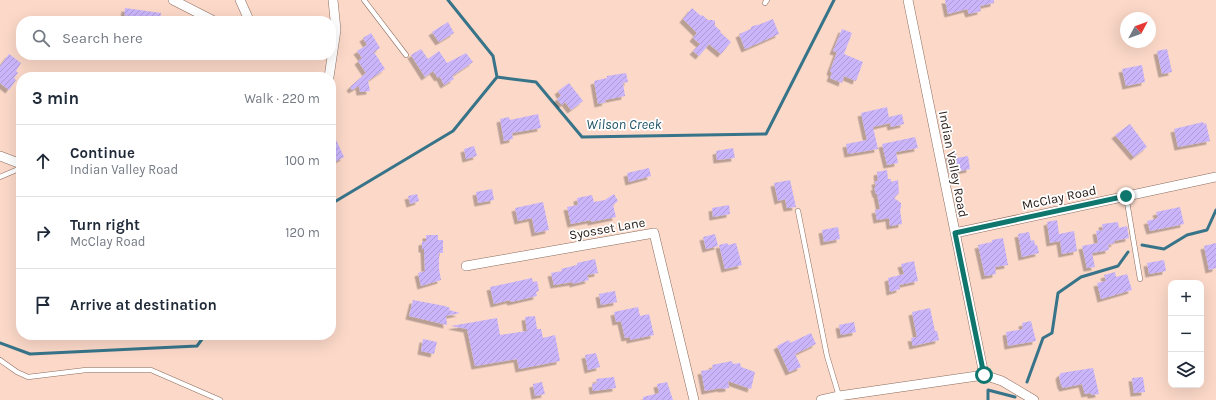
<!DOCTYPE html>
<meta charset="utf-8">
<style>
body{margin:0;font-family:Karla,sans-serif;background:#f6f6f7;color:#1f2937}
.controls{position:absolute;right:12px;bottom:12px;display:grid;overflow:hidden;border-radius:8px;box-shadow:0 4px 16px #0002}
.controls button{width:36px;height:36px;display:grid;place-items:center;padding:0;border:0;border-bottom:1px solid #e0e1e3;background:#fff;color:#1f2937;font:20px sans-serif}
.compass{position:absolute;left:1120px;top:12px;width:36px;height:36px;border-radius:50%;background:#fff;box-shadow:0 4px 16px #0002;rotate:49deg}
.stop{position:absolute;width:12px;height:12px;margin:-9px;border:3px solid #0f766e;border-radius:50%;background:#fff}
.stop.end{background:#0f766e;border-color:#fff;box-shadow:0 1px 4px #0008}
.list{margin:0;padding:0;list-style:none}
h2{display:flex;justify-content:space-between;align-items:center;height:52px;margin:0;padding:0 16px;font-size:17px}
h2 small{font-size:13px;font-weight:400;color:#747a83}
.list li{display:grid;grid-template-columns:26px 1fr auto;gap:12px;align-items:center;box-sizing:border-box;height:72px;padding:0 16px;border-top:1px solid #e0e1e3}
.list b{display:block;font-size:15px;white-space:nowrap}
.list p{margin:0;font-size:13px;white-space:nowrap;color:#747a83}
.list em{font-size:13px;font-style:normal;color:#747a83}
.icon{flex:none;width:22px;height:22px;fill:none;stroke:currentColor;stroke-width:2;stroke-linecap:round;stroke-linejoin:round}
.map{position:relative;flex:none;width:1216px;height:400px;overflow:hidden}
.search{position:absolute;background:#fff;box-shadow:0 4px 16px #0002;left:16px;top:16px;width:320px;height:44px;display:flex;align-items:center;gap:10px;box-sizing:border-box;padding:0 14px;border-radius:16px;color:#747a83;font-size:15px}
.panel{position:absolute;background:#fff;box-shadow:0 4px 16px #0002;left:16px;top:72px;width:320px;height:268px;border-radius:16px}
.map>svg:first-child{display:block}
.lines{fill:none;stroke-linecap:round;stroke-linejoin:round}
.stream{stroke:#377489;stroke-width:3}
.building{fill:url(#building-hatch);filter:url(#shadow)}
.lane-casing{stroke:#8b6c5e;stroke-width:5.5}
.street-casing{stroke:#8b6c5e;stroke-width:10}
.lane{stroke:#fff;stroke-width:4.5}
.street{stroke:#fff;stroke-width:9}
.route{stroke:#0f766e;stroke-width:5}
.labels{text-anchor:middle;stroke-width:3.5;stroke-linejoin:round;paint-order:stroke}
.street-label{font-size:13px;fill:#271a15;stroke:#fff}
.water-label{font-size:14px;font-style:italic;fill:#215466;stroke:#fff}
</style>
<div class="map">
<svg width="1216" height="400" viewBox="0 0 1216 400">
<defs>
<pattern id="building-hatch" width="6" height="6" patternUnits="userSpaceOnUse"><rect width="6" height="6" fill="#cab5fa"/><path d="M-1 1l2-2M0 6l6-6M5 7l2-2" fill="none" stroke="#ae9bd5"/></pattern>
<filter id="shadow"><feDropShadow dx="-3.5" dy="3.5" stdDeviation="0" flood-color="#0004"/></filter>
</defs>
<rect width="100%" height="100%" fill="#fbd8c8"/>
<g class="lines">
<path class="stream" d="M448 0 493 56 497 77
M331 204 453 131 497 77 536 82 582 137 766 134 834 0
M1142 245 1164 249 1187 235 1207 230 1216 210
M0 343 30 354 197 346 205 335
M1027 382 1043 338 1052 333 1058 293 1081 277 1118 266 1128 252
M988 400V390L1015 397"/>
</g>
<path class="building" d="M945 0H994V3L980 6 981 11 969 14 967 9 948 14Z
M125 8 161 13 160 21H128L129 16 124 15Z
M692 8 701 16 702 15 708 20H712L715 21V26L721 31 720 32 731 42 721 54 709 44 699 56 693 51 700 44 693 38 697 33 683 19Z
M773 19 779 34 745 49 739 34 751 29V27L756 25H758Z
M448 22 454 33 439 42 432 32Z
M842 29 852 33 844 54 863 62 856 81 844 76 842 83 830 78 832 73 830 71 837 52 833 51Z
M371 33 380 48 374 52 385 69 368 81 370 91 360 92 359 86 352 90 350 87 366 73 358 61 362 58 357 51 367 45 363 38Z
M421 49 428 59 439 51 447 63 466 53 473 62 452 76 454 79 444 85 440 77 438 78 433 71 425 77 411 55Z
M1167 49 1172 72 1162 74 1157 51Z
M9 54 21 63 16 71 18 73 14 78 16 80 9 90 0 83V66Z
M1142 65 1145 82 1126 86 1122 69Z
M626 73 628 82 623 83 625 96 605 100 606 102 598 104 594 81 607 78V76Z
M569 83 583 101 571 110 565 102 562 105 557 99 561 96 558 91Z
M887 107 890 123 873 127 878 149 848 154 846 144 867 140 861 113Z
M538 114 541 128 512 133 513 139 504 141 500 119 509 117 510 120Z
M902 114 904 124 891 127 889 117Z
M1203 122 1204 124 1206 123 1210 141 1178 147 1174 129Z
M1130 124 1147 147 1134 157 1115 135Z
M331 129 344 157 335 162 331 154Z
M915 137 918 148 896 152 898 163 887 165 882 144Z
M474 146 477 156 466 159 464 149Z
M733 148 735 158 717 160 716 151Z
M956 153 957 158 968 156 970 169 960 171 959 169 952 170 949 155Z
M649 168 651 176 629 182 627 173Z
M887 170 888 179H891V182L898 180 899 193 894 198 901 203V208L900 209 902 224 890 226 889 218 877 220 875 210 880 209 877 194H876L874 187H876L875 181H878L877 172Z
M790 180 796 207 787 208 785 199 778 201 774 183Z
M492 189 494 200 478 203 476 192Z
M417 194 419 201 410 204 408 196Z
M614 194 618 201 613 205 616 217 591 222V220L571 224 567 207 578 205 577 198 592 195 594 202 605 200Z
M543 202 549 230 535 233 532 218 518 221 515 208Z
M729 205 730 214 713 217 712 208Z
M1180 207 1184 224 1150 231 1147 221 1158 218 1156 212Z
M1057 220 1059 234 1074 231 1077 251 1062 254 1060 241 1050 243 1047 222Z
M1118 222 1119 228 1127 226 1129 238 1114 241 1115 243 1108 245 1109 250 1092 253 1095 267 1087 268 1082 246 1098 243 1096 231 1103 230 1102 224Z
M838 227 840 239 824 242 822 230Z
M1029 232 1031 241 1034 240 1035 245H1037L1039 253 1022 257 1018 234Z
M715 234 718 246 706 249 703 237Z
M426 235H438V240H443V253H439V269L441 280 421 286 418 273 425 271 424 249H422V242L426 241Z
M1003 238 1008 265 995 267 996 274 985 276 978 245 992 242V240Z
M727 243 728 245 736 243 742 265 725 269 719 245Z
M1216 243V268L1209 270 1204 246Z
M595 259 598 273 587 275 589 280 573 284V282L554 285 551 273 562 271 561 269 577 265V263Z
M1164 260 1166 271 1149 274 1147 263Z
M914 261 918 281 899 285 900 289 890 292 888 278 904 274 901 264Z
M1115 272 1116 277 1127 274 1132 290 1101 299 1097 283 1106 281 1104 275Z
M532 278 533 282 537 281 539 291 536 292 537 296 511 302 510 300 494 304 490 287Z
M615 291 617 302 601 305 599 294Z
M413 300 445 306 450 308 449 310 460 313 446 316 447 325 409 316Z
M638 307 640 316 649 314 654 335 630 340V337L625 338 621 321 616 322 614 312Z
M930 308 935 331H937L939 340 913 346 911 338 917 337 912 312Z
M535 316 537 329H541L543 338 555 335 560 361 519 369 517 359 475 366 467 329 451 326 497 318 500 335 527 331 525 317Z
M1031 321 1036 341 1008 346 1006 332 1023 329 1022 323Z
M854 322 856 332 841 335 839 325Z
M811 333 816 344 795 354 801 367 789 372 777 346 789 340 790 343Z
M423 339 437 342 434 354 421 351Z
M596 353 600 367 588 370 585 355Z
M732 361 733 364 740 363 741 367 755 372 751 389 728 381 729 388 722 389 721 388 705 391 701 371 713 369 712 365Z
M1093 368 1099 394 1091 395V393L1085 394 1082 384 1063 388 1061 385 1059 376 1061 373Z
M614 377 616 388 593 391 592 384 597 383 596 379Z
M1143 377 1145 392 1134 393 1132 378Z
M542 382 545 394 535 396 533 384Z
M667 382 673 400H643V397L659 393 657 384Z"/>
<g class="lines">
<g class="lane-casing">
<path id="lane" d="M364 0 406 55
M765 3 767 0
M0 177 21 168
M1126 196 1140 279
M798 211 827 356 839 396
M0 360 17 372 28 377 86 370H151L220 400"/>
</g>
<g class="street-casing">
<path id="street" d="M173 0 214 21
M240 0 249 20 248 21
M329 77 336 30 333 0
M0 156 21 164
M955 233 1216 177
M466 266 654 233 694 400
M984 375 1002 381 1034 400
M821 400 839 396 984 375 908 0"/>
</g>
<use href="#lane" class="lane"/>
<use href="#street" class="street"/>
</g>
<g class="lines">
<path class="route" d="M984 375 955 233 1126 196"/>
</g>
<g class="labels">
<g class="street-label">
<text transform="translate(954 164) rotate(79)" y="5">Indian Valley Road</text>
<text transform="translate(1059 197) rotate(-12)" y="5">McClay Road</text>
<text transform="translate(607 228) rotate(-10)" y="5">Syosset Lane</text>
</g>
<g class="water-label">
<text x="624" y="129">Wilson Creek</text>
</g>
</g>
</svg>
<div class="controls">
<button>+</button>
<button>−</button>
<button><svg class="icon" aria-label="layers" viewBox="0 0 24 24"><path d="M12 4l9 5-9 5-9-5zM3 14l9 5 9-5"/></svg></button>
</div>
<svg class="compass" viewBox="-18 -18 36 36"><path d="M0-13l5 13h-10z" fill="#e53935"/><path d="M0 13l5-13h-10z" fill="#747a83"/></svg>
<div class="stop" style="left:984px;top:375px"></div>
<div class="stop end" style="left:1126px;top:196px"></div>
<div class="search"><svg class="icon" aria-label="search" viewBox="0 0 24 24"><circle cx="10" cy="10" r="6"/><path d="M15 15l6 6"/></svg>Search here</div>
<section class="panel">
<h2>3 min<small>Walk · 220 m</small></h2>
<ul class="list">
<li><svg class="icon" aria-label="ahead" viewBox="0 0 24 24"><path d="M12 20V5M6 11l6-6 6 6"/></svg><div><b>Continue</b><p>Indian Valley Road</p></div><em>100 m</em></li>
<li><svg class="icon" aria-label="right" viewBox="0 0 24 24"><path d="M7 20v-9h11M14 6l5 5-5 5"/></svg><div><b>Turn right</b><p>McClay Road</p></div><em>120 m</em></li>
<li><svg class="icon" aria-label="arrive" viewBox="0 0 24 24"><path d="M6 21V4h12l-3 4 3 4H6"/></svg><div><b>Arrive at destination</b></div></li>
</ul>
</section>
</div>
